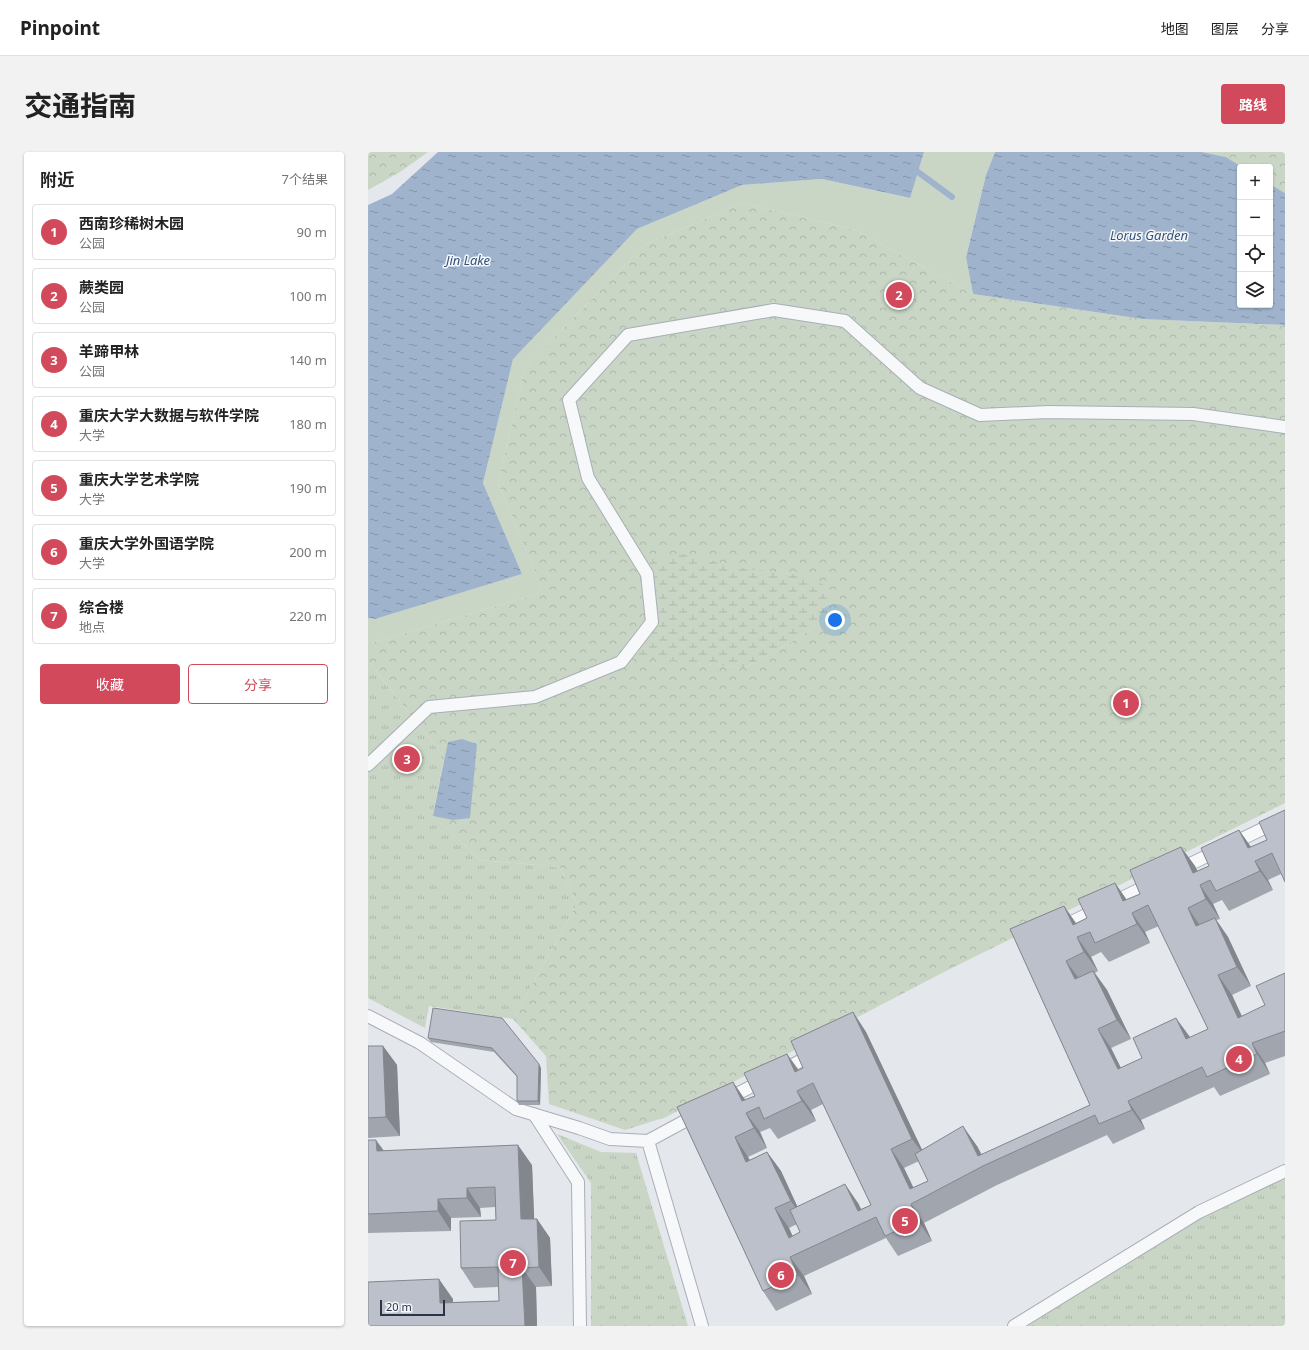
<!DOCTYPE html>
<html lang="zh">
<meta charset="utf-8">
<style>
body{margin:0;font-family:"Noto Sans","Noto Sans SC",sans-serif;background:#f2f2f2;color:#222}
.controls{position:absolute;right:12px;top:12px;display:grid;overflow:hidden;border-radius:4px;box-shadow:0 1px 3px #0004}
.controls button{width:36px;height:36px;display:grid;place-items:center;padding:0;border:0;border-bottom:1px solid #e0e0e0;background:#fff;color:#222;font:20px sans-serif}
.scale{position:absolute;left:12px;bottom:10px;width:65px;box-sizing:border-box;padding-left:4px;border:2px solid #2b3445;border-top:0;font-size:11px;line-height:14px;white-space:nowrap;color:#2b3445;-webkit-text-stroke:3px #f4f6f9;paint-order:stroke}
.you{position:absolute;left:467px;top:468px;width:14px;height:14px;margin:-10px;border:3px solid #fff;border-radius:50%;background:#1a73e8;box-shadow:0 0 0 6px #1a73e833}
.badge{display:grid;place-items:center;width:26px;height:26px;border-radius:50%;background:#d1495b;color:#fff;font-size:13px;font-weight:700}
.pin{position:absolute;translate:-50% -50%;border:2px solid #fff;box-shadow:0 1px 4px #0006}
.list{margin:0;padding:0;list-style:none}
h2{display:flex;justify-content:space-between;align-items:center;height:52px;margin:0;padding:0 16px;font-size:17px}
h2 small{font-size:13px;font-weight:400;color:#767676}
.list li{display:grid;grid-template-columns:26px 1fr auto;gap:12px;align-items:center;box-sizing:border-box;height:56px;margin:0 8px 8px;padding:0 8px;border:1px solid #e0e0e0;border-radius:4px}
.list b{display:block;font-size:15px;white-space:nowrap}
.list p{margin:0;font-size:13px;white-space:nowrap;color:#767676}
.list em{font-size:13px;font-style:normal;color:#767676}
.actions{display:flex;gap:8px;padding:12px 16px}
.actions a{flex:1;padding:9px 0;border:1px solid #d1495b;border-radius:4px;text-align:center;font-size:14px;color:#d1495b}
.actions .main{background:#d1495b;color:#fff}
.icon{flex:none;width:22px;height:22px;fill:none;stroke:currentColor;stroke-width:2;stroke-linecap:round;stroke-linejoin:round}
.map{position:relative;flex:none;width:917px;height:1174px;overflow:hidden;border-radius:4px}
header{display:flex;align-items:center;gap:24px;box-sizing:border-box;height:56px;padding:0 20px;background:#fff;border-bottom:1px solid #e0e0e0}
header strong{font-size:19px}
nav{display:flex;gap:22px;margin-inline-start:auto;font-size:14px}
.intro{display:flex;align-items:center;justify-content:space-between;box-sizing:border-box;height:96px;padding:0 24px}
h1{margin:0;font-size:28px}
.button{padding:10px 18px;border-radius:4px;background:#d1495b;color:#fff;font-size:14px;font-weight:700}
main{display:flex;gap:24px;padding:0 24px}
aside{flex:1;background:#fff;border-radius:4px;box-shadow:0 1px 3px #0004}
.map>svg:first-child{display:block}
.grass{fill:url(#grass-tufts)}
.forest{fill:url(#forest-crowns);fill-rule:evenodd}
.wetland{fill:url(#wetland-marsh)}
.green{fill:#c9d6c5}
.water{fill:url(#water-ripples)}
.lines{fill:none;stroke-linecap:round;stroke-linejoin:round}
.stream{stroke:#9fb4cc;stroke-width:6}
.service-casing{stroke:#a9aeb7;stroke-width:14}
.service{stroke:#f7f8fa;stroke-width:12}
.wall{fill:#a1a5ae;fill-rule:evenodd}
.shaded-wall{fill:#83868d}
.building{fill:#bbc0ca;stroke:#83868d;fill-rule:evenodd}
.labels{text-anchor:middle;stroke-width:3;stroke-linejoin:round;paint-order:stroke}
.water-label{font-size:13px;font-style:italic;fill:#34527a;stroke:#f4f6f9}
</style>
<header>
<strong>Pinpoint</strong>
<nav><a>地图</a><a>图层</a><a>分享</a></nav>
</header>
<div class="intro"><h1>交通指南</h1><a class="button">路线</a></div>
<main>
<aside>
<h2>附近<small>7个结果</small></h2>
<ul class="list">
<li><span class="badge">1</span><div><b>西南珍稀树木园</b><p>公园</p></div><em>90 m</em></li>
<li><span class="badge">2</span><div><b>蕨类园</b><p>公园</p></div><em>100 m</em></li>
<li><span class="badge">3</span><div><b>羊蹄甲林</b><p>公园</p></div><em>140 m</em></li>
<li><span class="badge">4</span><div><b>重庆大学大数据与软件学院</b><p>大学</p></div><em>180 m</em></li>
<li><span class="badge">5</span><div><b>重庆大学艺术学院</b><p>大学</p></div><em>190 m</em></li>
<li><span class="badge">6</span><div><b>重庆大学外国语学院</b><p>大学</p></div><em>200 m</em></li>
<li><span class="badge">7</span><div><b>综合楼</b><p>地点</p></div><em>220 m</em></li>
</ul>
<div class="actions"><a class="main">收藏</a><a>分享</a></div>
</aside>
<div class="map">
<svg width="917" height="1174" viewBox="0 0 917 1174">
<defs>
<pattern id="grass-tufts" width="24" height="20" patternUnits="userSpaceOnUse"><rect width="24" height="20" fill="#c9d6c5"/><path d="M3 7l-1-3M5 7V3M7 7l1-3M15 17l-1-3M17 17v-4M19 17l1-3" fill="none" stroke="#adb8ab"/></pattern>
<pattern id="forest-crowns" width="20" height="18" patternUnits="userSpaceOnUse"><rect width="20" height="18" fill="#c9d6c5"/><path d="M2 6a3 3 0 1 1 6 0M12 15a3 3 0 1 1 6 0" fill="none" stroke="#adb8ab"/></pattern>
<pattern id="wetland-marsh" width="20" height="14" patternUnits="userSpaceOnUse"><rect width="20" height="14" fill="#c9d6c5"/><path d="M1 5h8M5 5V1M11 12h8M15 12V8" fill="none" stroke="#adb8ab"/></pattern>
<pattern id="water-ripples" width="26" height="14" patternUnits="userSpaceOnUse"><rect width="26" height="14" fill="#9fb4cc"/><path d="M2 4q2-2 4 0t4 0M15 11q2-2 4 0t4 0" fill="none" stroke="#8293a7"/></pattern>
</defs>
<rect width="100%" height="100%" fill="#e4e7ec"/>
<path class="grass" d="M0 509 76 605 65 664 112 708 192 715 209 752 145 867 61 854 57 876 0 846Z
M189 982 233 1000 268 1001 320 1174H223V1031Z
M917 1019V1174H646L831 1060Z"/>
<path class="forest" d="M0 0H60L32 20 0 38Z
M834 0H917V41L902 32V15H874L858 5Z
M375 51 488 78 605 142 774 167 917 173V651L578 819 298 965 257 978 181 952 178 904 145 867 209 752 192 715 112 708 65 664 76 605 0 509V492L169 442 173 433 130 331 157 215 278 92ZM280 408 425 422 459 466 420 492 376 516 265 504 289 474 285 421Z"/>
<path class="wetland" d="M316 402 380 417 425 422 459 434V466L420 492 376 516 264 505 289 474 285 421 280 408Z"/>
<path class="green" d="M556 0H627L618 23 598 104 605 142 488 78 375 51 278 92 157 215 130 331 173 433 169 442 0 492V466L7 467 154 422 115 331 145 206 269 77 374 33 454 27 541 46Z"/>
<path class="water" d="M70 0H556L542 46 454 27 374 33 269 77 145 207 115 331 154 422 7 467 0 466V53L24 42Z
M627 0H834L858 5 874 15H872V153H902V32L917 41V173L774 167 605 142 598 105 618 23Z
M94 587 109 592 102 666 85 668 65 664 80 590Z"/>
<g class="lines">
<path class="stream" d="M550 20 584 45"/>
<g class="service-casing">
<path id="service" d="M0 613 61 555 167 545 253 510 284 470 279 422 220 326 201 248 260 183 406 158 477 169 552 236 612 263 680 260 825 262 917 275
M810 718 917 666
M691 776 785 731
M0 864 52 891 148 957 211 976 242 987 280 989 330 962
M412 920 445 902
M359 947 396 928
M166 962 210 1030 212 1174
M280 989 334 1174
M646 1174 831 1060 917 1019"/>
</g>
<use href="#service" class="service"/>
</g>
<path class="wall" d="M871 678 883 695 899 688 913 722 900 728 905 738 861 759 854 748 845 752 852 767 848 768 860 785 883 834 864 843 874 864 897 853 917 821V904L897 911 902 922 852 944 846 935 773 968 777 977 745 992 739 983 629 1033 556 1071 564 1089 530 1104 518 1086 436 1124 444 1142 408 1159 395 1139 309 955 365 930 377 948 387 944 419 902 431 918 435 916 485 860 498 880 554 998 609 994 614 1003 722 953 642 777 696 754 708 771 719 766 747 731 759 748 772 742 813 695 827 714 829 719 841 714ZM791 774 840 877 822 886 753 916 743 896 763 887 739 838 727 821 730 819 723 805 733 800 741 810 782 791 777 780ZM455 952 503 1053 493 1057 490 1051 429 1054 413 1019 399 1000 382 1008 380 1005 399 996 392 980 402 976 410 987 448 969 443 958ZM551 1009 560 1029 545 1036 536 1016ZM429 1072 432 1080 424 1084 421 1076Z
M134 866 173 916 172 953H151L149 949V925L126 900 63 890 60 886Z
M0 894H15L29 913 32 984 0 986Z
M0 988 16 999 164 1013 166 1067H169L182 1086 184 1134 168 1135 169 1174H0L85 1147V1150L131 1149 130 1135 106 1136 93 1116 128 1068 127 1055 112 1056 113 1065 83 1066V1079L0 1081Z"/>
<path class="shaded-wall" d="M871 678 885 698 880 696Z
M813 695 827 714 835 731 825 721Z
M887 709 900 728 905 738 892 719Z
M747 731 760 750 764 761 777 780 782 791 769 772 755 749Z
M832 733 845 752 852 767 838 747Z
M696 754 709 773H705Z
M820 756 833 775 828 774Z
M847 766 860 785 883 834 869 815Z
M709 785 723 805 730 819 716 800Z
M698 809 712 828 707 827Z
M725 819 739 838 763 887 749 868Z
M850 823 864 843 883 885 870 866Z
M485 860 498 880 558 1006 544 987Z
M808 866 822 885 832 907 818 887Z
M730 877 743 896 763 937 750 917Z
M884 891 897 911 902 922 889 902Z
M15 894 29 913 32 984 18 965Z
M419 902 432 921 427 920Z
M171 912 173 916 172 953 170 949Z
M365 930 378 949H374Z
M429 939 443 958 448 969 434 949Z
M760 949 773 968 777 977 764 958Z
M378 961 392 980 399 996 386 976Z
M595 974 609 994 618 1012 610 1004Z
M367 985 380 1005 392 1029 378 1010Z
M8 988 22 1007 9 999Z
M150 993 164 1013 167 1087 153 1067Z
M523 997 536 1016 551 1047 542 1037Z
M399 1000 413 1019 436 1069 423 1049Z
M477 1032 490 1051 499 1069 490 1059Z
M99 1036 112 1056 113 1065 99 1046Z
M70 1047 83 1066V1079L70 1059Z
M543 1052 556 1071 564 1089 550 1069Z
M407 1056 421 1076 432 1100 421 1086Z
M169 1067 182 1086 184 1134 171 1115Z
M422 1105 436 1124 444 1142 430 1123Z
M154 1116 168 1135 169 1174H157Z
M71 1127 85 1147V1170L72 1151Z"/>
<path class="building" d="M917 658V730L904 701 887 709 892 719 848 739 842 728 832 733 838 747 820 756 828 774 847 766 869 815 850 823 870 866 897 853 888 834 917 821V879L884 891 889 902 839 925 834 915 760 949 764 958 731 972 727 963 615 1014 543 1052 550 1069 517 1084 508 1065 422 1105 430 1123 395 1139 309 955 365 930 374 949 387 944 376 921 419 902 427 920 435 916 423 889 485 860 544 987 523 997 542 1037 560 1029 547 1002 595 974 610 1004 722 953 642 777 696 754 705 773 719 766 710 747 747 731 755 749 772 742 762 718 813 695 825 721 841 714 833 696 871 678 880 696 899 688 891 670ZM780 753 840 877 818 887 808 866 765 886 774 906 750 917 730 877 749 868 725 819 707 827 698 809 716 800 709 785 722 780 727 791 769 772 764 761ZM445 931 503 1053 490 1059 477 1032 422 1058 432 1080 421 1086 407 1056 423 1049 399 1000 378 1010 367 985 386 976 378 961 391 955 396 967 434 949 429 939Z
M65 856 134 866 171 912 170 949H149V924L124 896 60 886Z
M0 894H15L18 965 0 966Z
M0 988H8L9 999 150 993 153 1067H169L171 1115 154 1116 157 1174H0V1130L71 1127 72 1151 131 1149 130 1115 93 1116 92 1069 128 1068 127 1035 99 1036V1046L70 1047V1059L0 1062Z"/>
<g class="labels">
<g class="water-label">
<text x="781" y="88">Lorus Garden</text>
<text x="100" y="113">Jin Lake</text>
</g>
</g>
</svg>
<div class="controls">
<button>+</button>
<button>−</button>
<button><svg class="icon" aria-label="locate" viewBox="0 0 24 24"><circle cx="12" cy="12" r="6"/><path d="M12 2v4M12 18v4M2 12h4M18 12h4"/></svg></button>
<button><svg class="icon" aria-label="layers" viewBox="0 0 24 24"><path d="M12 4l9 5-9 5-9-5zM3 14l9 5 9-5"/></svg></button>
</div>
<div class="scale">20 m</div>
<div class="you"></div>
<div class="pin badge" style="left:758px;top:551px">1</div>
<div class="pin badge" style="left:531px;top:143px">2</div>
<div class="pin badge" style="left:39px;top:607px">3</div>
<div class="pin badge" style="left:871px;top:907px">4</div>
<div class="pin badge" style="left:537px;top:1069px">5</div>
<div class="pin badge" style="left:413px;top:1123px">6</div>
<div class="pin badge" style="left:145px;top:1111px">7</div>
</div>
</main>
